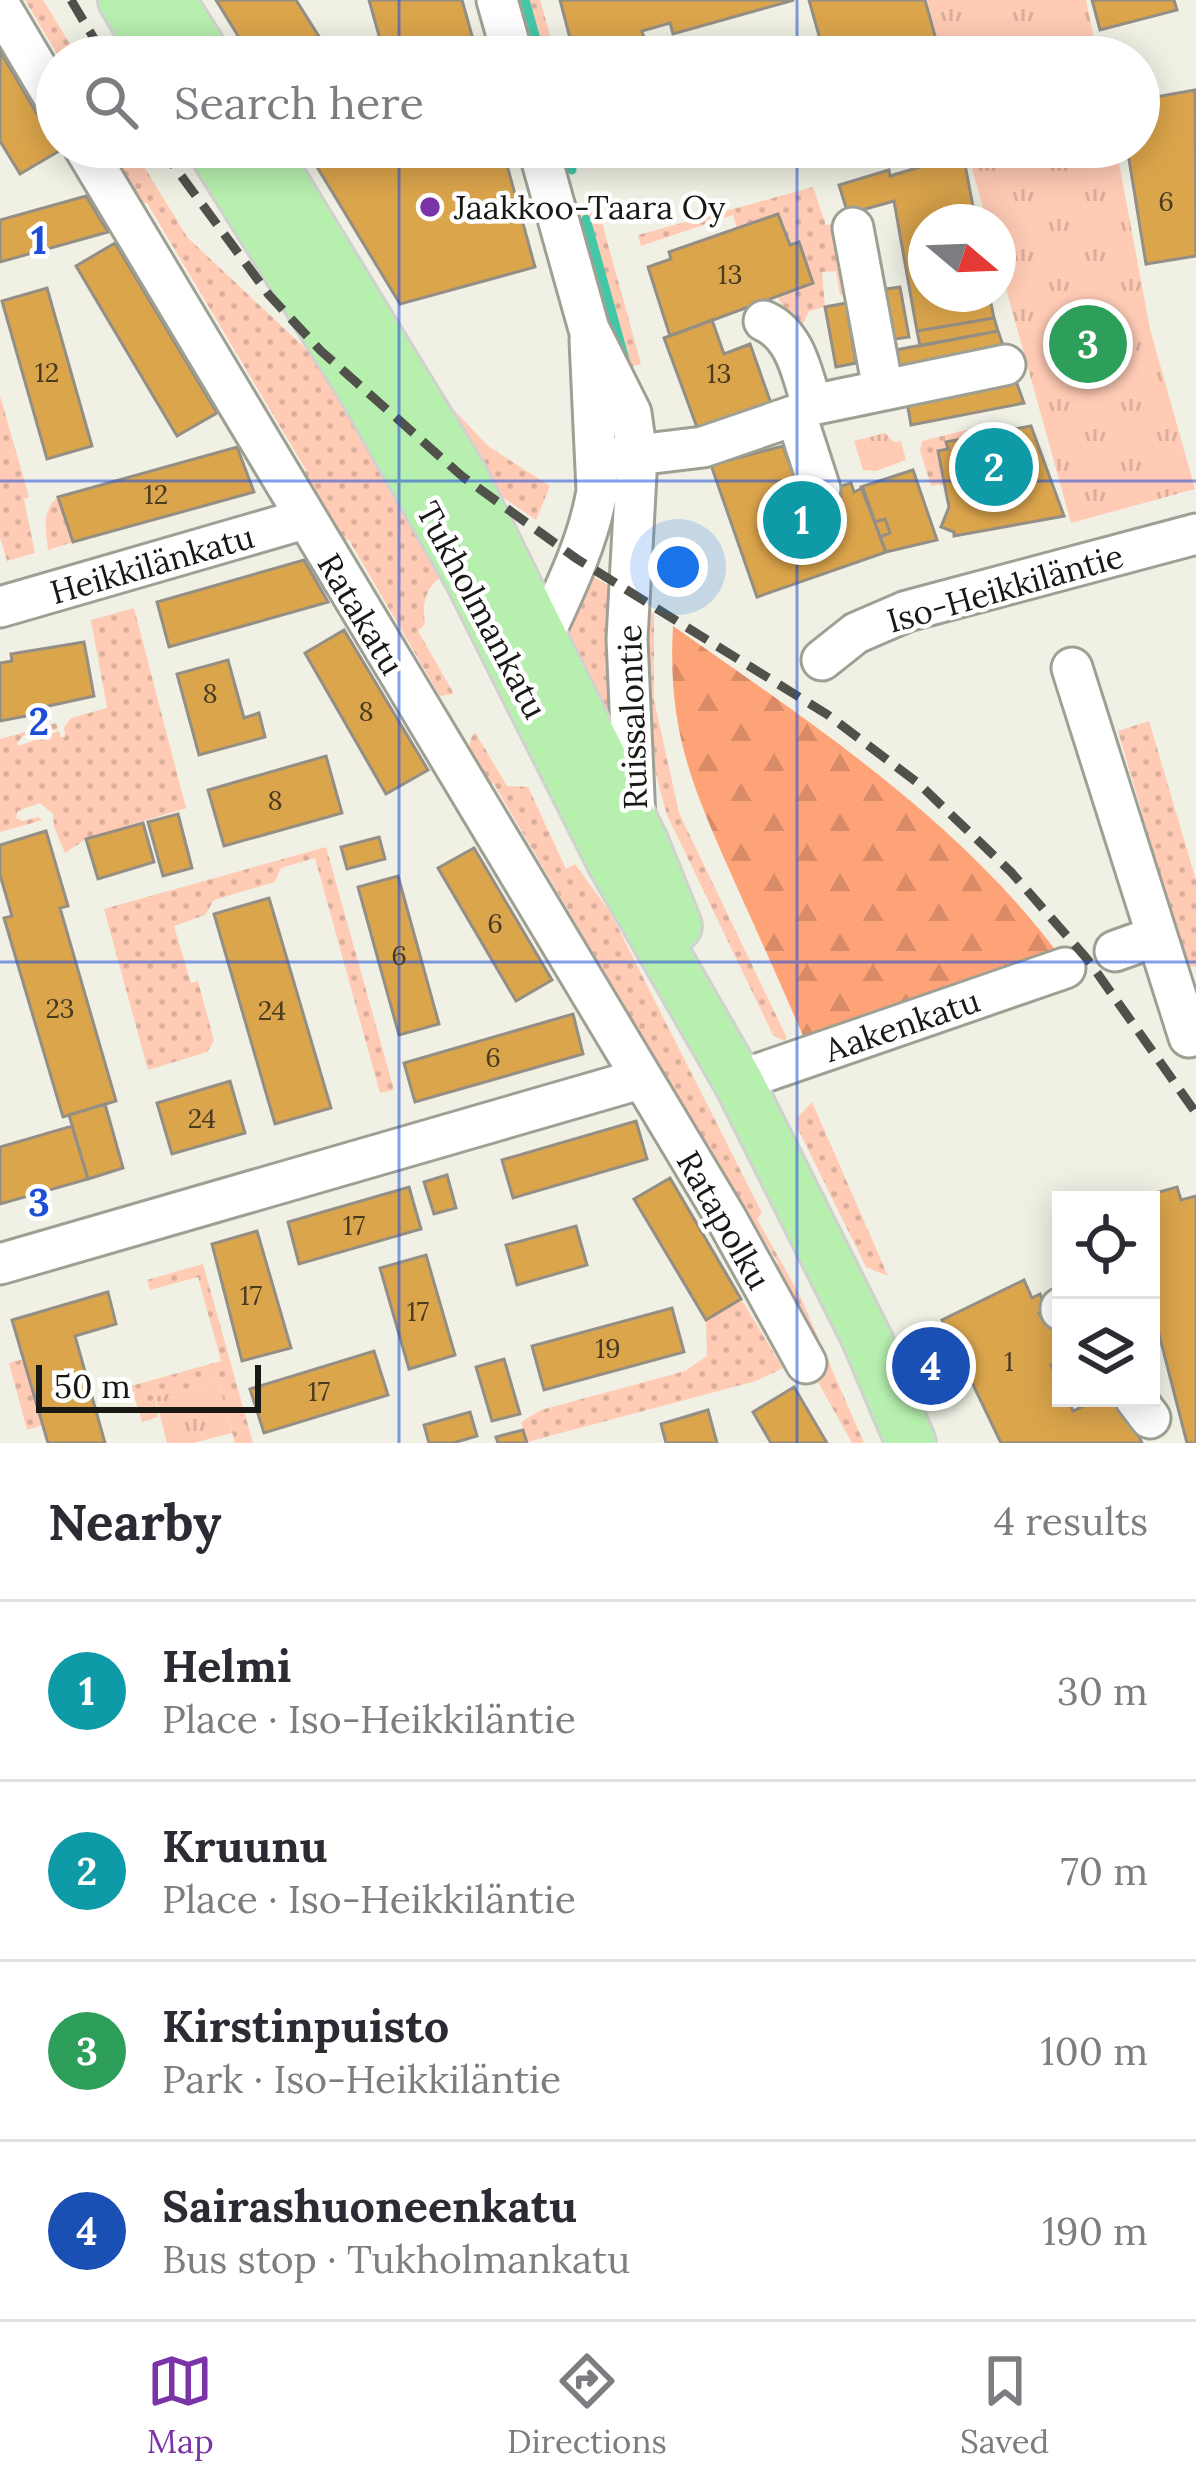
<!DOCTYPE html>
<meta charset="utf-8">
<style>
body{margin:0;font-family:Lora,serif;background:#f2f2f3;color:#2b2b33}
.controls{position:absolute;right:36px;bottom:36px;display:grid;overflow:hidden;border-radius:0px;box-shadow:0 6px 30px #0003}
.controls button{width:108px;height:108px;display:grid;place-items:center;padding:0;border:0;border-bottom:3px solid #e1e1e2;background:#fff;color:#2b2b33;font:60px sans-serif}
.compass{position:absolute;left:908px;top:204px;width:108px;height:108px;border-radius:50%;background:#fff;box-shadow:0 6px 30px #0003;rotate:109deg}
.scale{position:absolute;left:36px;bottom:30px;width:225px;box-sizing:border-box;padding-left:12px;border:6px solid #181814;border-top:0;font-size:33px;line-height:42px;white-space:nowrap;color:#181814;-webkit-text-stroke:9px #fff;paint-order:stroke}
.you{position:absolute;left:678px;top:567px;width:42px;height:42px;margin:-30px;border:9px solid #fff;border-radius:50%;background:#1a73e8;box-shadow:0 0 0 18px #1a73e833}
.badge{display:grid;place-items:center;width:78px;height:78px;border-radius:50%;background:#7a34a7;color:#fff;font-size:39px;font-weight:700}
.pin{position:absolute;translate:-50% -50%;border:6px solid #fff;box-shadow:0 3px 12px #0006}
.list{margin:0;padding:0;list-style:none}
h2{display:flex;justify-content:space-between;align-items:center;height:156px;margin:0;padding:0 48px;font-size:51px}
h2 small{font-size:39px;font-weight:400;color:#7c7c81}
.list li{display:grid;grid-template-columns:78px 1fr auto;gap:36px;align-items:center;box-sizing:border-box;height:180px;padding:0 48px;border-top:3px solid #e1e1e2}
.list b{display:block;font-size:45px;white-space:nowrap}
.list p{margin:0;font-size:39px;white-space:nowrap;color:#7c7c81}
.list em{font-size:39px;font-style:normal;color:#7c7c81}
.icon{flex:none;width:66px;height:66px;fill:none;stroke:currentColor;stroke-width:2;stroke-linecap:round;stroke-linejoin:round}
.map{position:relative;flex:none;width:1196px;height:1443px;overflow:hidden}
.search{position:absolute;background:#fff;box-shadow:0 6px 30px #0003;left:36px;right:36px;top:36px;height:132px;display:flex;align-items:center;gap:30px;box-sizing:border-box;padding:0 42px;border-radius:66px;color:#7c7c81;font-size:45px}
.sheet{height:876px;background:#fff}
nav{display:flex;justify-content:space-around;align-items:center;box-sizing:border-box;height:168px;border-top:3px solid #e1e1e2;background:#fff;font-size:33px;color:#7c7c81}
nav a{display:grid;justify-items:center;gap:6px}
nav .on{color:#7a34a7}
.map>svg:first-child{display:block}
.grass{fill:url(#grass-dots)}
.forest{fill:url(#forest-firs)}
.park{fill:url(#park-tufts)}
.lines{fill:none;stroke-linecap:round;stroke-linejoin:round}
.stream{stroke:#44c7a7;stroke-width:9}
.building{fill:#dba54c;stroke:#958e84;stroke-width:3}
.minor-casing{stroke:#9fa094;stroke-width:45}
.major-casing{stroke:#d1d1d0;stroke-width:54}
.minor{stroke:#fff;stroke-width:39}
.major{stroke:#b6efae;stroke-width:48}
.rail{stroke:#51514b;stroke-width:9;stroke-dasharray:24 12;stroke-linecap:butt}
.grid{fill:none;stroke:#1d4ed8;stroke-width:3;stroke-opacity:0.55}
.poi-dot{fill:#7a34a7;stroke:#fff;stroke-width:4.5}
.labels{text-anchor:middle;stroke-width:9;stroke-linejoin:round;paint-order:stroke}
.number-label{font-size:27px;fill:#493b22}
.poi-label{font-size:33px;fill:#181814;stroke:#fff;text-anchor:start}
.street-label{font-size:33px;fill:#181814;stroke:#fff}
.grid-label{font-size:39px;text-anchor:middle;font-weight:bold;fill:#1d4ed8;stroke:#fff;stroke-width:9;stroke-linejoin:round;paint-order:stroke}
</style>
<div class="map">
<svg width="1196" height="1443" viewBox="0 0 1196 1443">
<defs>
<pattern id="grass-dots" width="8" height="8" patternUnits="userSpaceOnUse" patternTransform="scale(3)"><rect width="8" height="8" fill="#ffcbb5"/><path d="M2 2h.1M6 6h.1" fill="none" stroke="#daae9b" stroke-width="1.8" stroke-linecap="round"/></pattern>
<pattern id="forest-firs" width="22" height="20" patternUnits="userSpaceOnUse" patternTransform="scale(3)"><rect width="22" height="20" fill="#fea278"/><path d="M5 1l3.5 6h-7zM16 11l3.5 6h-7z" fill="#d98b67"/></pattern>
<pattern id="park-tufts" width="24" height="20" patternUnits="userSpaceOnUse" patternTransform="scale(3)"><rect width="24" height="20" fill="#ffcbb5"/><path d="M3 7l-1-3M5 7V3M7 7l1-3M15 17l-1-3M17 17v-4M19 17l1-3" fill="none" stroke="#daae9b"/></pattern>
</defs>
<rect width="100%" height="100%" fill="#f0f1e4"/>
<path class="grass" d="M25 0H43L78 57H59Z
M517 0H540L556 57H533Z
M101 147H132L187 237 325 367 442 575C425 590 422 601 425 624L418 631 454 694 440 696 349 540 333 538 301 485 306 470 147 203 133 201Z
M277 147H290L453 409 488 446 550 486 536 520 488 487Z
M813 187 826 225 834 224 846 294 840 295 836 271 822 272 825 307 809 311 800 330 777 297 813 282 799 242 790 245 778 214 737 228 733 215 641 246 638 235Z
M592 211 601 219 641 364 620 370 577 216Z
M0 396 29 497 24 499 35 553 7 561 0 537Z
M982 426 984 435 947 442 948 449 938 451 944 484 931 486 920 450 922 441Z
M58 497 73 542 48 550C46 530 41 511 58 497Z
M593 576 618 592 620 745 565 637Z
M642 607 654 614V700L679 813 787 1038 784 1041 773 1035 667 815 650 752Z
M134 608 186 808 86 839 65 853 54 827 53 814 40 803 18 811 16 818 23 821 38 817 43 820 0 832V739L56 723 58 729 24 735 17 743 19 746 59 731 61 737H65L64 727 71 718 107 708 91 620Z
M1149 721 1196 880V966L1187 967 1118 731Z
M475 732 507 786 528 787 566 869 575 864 610 912 762 1213 757 1219 800 1296 864 1443H852L814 1375 773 1279 778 1263 688 1112 670 1107 640 1050 643 1038 494 784C476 776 461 748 475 732Z
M326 847 394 1090 380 1093 315 858 281 868 275 882 214 900 205 915 174 926 191 983 198 981 214 1041 207 1052 148 1070 104 909Z
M812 1102 888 1276 866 1267 798 1129 797 1118Z
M203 1264 253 1443H235L218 1381 155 1397 158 1417 142 1422 131 1386 221 1361 198 1277 150 1290 147 1280Z
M741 1299 783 1368 756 1381 527 1442 521 1422 541 1410 685 1371 707 1356 706 1320Z
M24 1359 43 1425 27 1430 9 1363Z"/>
<path class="forest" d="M673 626C811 723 957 818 1059 955L804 1038C782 987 759 936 736 885 694 790 667 734 673 626Z"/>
<path class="park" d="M927 0H1086L1098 57H942Z
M966 147H1116L1150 329 1195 489 1071 523 998 260V222H987Z
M885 433 894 442 901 441 906 460 876 471 863 470 854 441Z
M218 1381 232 1433 193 1443H167L155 1397Z"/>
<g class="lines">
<path class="stream" d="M525 0 541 57
M566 147 572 170
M586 219 625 360"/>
</g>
<path class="building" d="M216 0H296L332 57H251Z
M369 0H462L478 57H385Z
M560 0H794L673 34 670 23 642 31 649 57H575Z
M809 0H925L941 57H825Z
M1092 0H1174L1177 10 1100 30Z
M0 51 59 151 20 174 0 141Z
M1195 90 1196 256 1146 264 1127 147H1139V100Z
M305 147H502L535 267 400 304Z
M963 154 976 222H926V294H989L994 318 917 331 894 201 848 214 839 185 889 170 890 176Z
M86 196 108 232 0 262V220Z
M778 214 790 245 799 242 813 283 670 336 648 267 671 259 669 252Z
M115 243 217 413 177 436 76 266Z
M900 287 909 337 888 340 879 290Z
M47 288 92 446 47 459 2 301Z
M846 303 856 363 836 367 825 307Z
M994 318 998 331 920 346 917 331Z
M712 320 724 354 750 344 773 409 698 430 664 338Z
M998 331 1006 354 894 373 890 351Z
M1016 381 1024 403 911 425 907 402Z
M1031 426 1064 516 954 536V532L941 527 949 507 938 451 948 449 946 442Z
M783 446 806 509 841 496 838 487 851 483 854 492 863 488 875 522 885 519 890 533 880 537 886 552 757 597 711 465Z
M237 447 254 492 73 542 58 497Z
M913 470 937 540 886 552 861 487Z
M304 560 328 602 169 647 157 602Z
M344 630 428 770 386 794 305 653Z
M84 642 94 696 30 710 31 715 0 721V663L12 661 11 654Z
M228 660 244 718 259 713 265 737 199 755 177 674Z
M326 756 342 813 224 846 208 790Z
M178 814 192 868 163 876 148 822Z
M143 823 154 862 98 879 86 839Z
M46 831 68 906 60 908 116 1101 63 1117 4 918 12 916 0 875V845Z
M379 837 385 859 347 869 341 847Z
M474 848 552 980 516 1001 438 868Z
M398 876 439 1024 399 1035 358 887Z
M269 898 331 1108 275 1124 214 914Z
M573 1014 583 1054 415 1102 404 1063Z
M230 1081 245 1133 172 1154 157 1103Z
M105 1104 123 1168 88 1179 69 1115Z
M636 1121 647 1159 513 1198 502 1160Z
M72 1126 88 1179 0 1204V1147Z
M447 1175 456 1208 434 1214 424 1182Z
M670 1178 741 1299 706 1320 634 1199Z
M409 1187 421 1229 299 1264 288 1222Z
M1177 1187 1181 1200 1196 1196V1443H1187L1151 1303V1200H1130Z
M576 1226 587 1265 517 1285 506 1245Z
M257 1231 291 1348 242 1361 212 1244Z
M426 1255 455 1355 409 1369 380 1268Z
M1024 1280 1032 1298 1040 1294 1047 1309 1039 1313 1045 1324 1052 1321 1061 1340V1360L1051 1365 1061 1386V1398H1067L1073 1411 1101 1398H1120L1142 1443H1001L942 1320Z
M108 1292 116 1324 75 1336 105 1443H48L12 1320Z
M672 1308 684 1352 544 1390 532 1346Z
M374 1351 388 1395 264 1433 250 1389Z
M504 1359 520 1414 492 1421 476 1367Z
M794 1387 827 1443H771L753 1412Z
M708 1410 717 1443H666L661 1424Z
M470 1412 477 1436 453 1443H429L424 1425Z
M523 1430 527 1443H498L496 1437Z"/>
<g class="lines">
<g class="minor-casing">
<path id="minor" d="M497 0 513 57
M0 6 57 102
M84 147 726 1218 806 1363
M538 147 589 329 631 413 637 456 627 639 635 820
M853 228 883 389
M764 321C796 335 802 374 812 405L796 415 820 489
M812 405 1005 365
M612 458 703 447 796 415
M0 607 304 519
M533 659C557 604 587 550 597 491L590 340
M822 660 856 633 907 611 1196 534
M1072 668 1189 1037
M1115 951 1157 936
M738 1081 1065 968
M0 1264 640 1079
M1061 1308V1310
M1135 1398 1150 1418"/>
</g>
<g class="major-casing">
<path id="major" d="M123 0 157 57
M170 0 206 57
M211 147 362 388 469 577 611 860 738 1081 867 1339 911 1443
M262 147 463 477 644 844 677 926"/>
</g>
<use href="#minor" class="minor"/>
<use href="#major" class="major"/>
<path class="rail" d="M71 0 105 57
M160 147 269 295 321 351 463 477 577 559 828 715 918 783 1011 872 1088 960 1196 1113"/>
</g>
<path class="grid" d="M399 0V57M797 0V57M399 147V1443M797 147V1443M0 481H1196M0 962H1196"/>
<circle class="poi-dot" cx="430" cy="207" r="12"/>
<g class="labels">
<g class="number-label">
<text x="1166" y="211">6</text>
<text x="730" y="284">13</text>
<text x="47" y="382">12</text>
<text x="719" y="383">13</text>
<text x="156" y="504">12</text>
<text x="210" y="703">8</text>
<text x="366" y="721">8</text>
<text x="275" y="810">8</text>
<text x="495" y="933">6</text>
<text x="399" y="965">6</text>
<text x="60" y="1018">23</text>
<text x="272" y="1020">24</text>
<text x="493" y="1067">6</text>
<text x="202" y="1128">24</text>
<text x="354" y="1235">17</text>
<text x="251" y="1305">17</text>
<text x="418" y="1321">17</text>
<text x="608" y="1358">19</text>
<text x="1009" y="1371">1</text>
<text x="319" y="1401">17</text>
</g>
<g class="poi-label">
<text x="454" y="219">Jaakkoo-Taara Oy</text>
</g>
<g class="street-label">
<text transform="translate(152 564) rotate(-16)" y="12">Heikkilänkatu</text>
<text transform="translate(1005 588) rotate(-16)" y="12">Iso-Heikkiläntie</text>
<text transform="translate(482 610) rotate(62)" y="12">Tukholmankatu</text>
<text transform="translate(361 614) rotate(59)" y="12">Ratakatu</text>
<text transform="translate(632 717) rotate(-92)" y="12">Ruissalontie</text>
<text transform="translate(902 1025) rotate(-19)" y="12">Aakenkatu</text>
<text transform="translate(724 1220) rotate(60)" y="12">Ratapolku</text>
</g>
</g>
<g class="grid-label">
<text x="39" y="254">1</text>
<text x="39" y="735">2</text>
<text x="39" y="1216">3</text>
</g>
</svg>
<div class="controls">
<button><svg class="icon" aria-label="locate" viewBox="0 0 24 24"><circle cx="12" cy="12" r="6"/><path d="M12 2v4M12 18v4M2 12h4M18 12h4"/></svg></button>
<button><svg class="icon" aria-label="layers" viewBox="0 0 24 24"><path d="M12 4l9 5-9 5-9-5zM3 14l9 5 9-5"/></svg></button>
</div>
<svg class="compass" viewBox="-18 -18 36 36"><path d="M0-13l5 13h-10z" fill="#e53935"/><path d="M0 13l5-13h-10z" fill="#7c7c81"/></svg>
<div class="scale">50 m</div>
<div class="you"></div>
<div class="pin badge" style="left:802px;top:520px;background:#0f9aa8">1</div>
<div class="pin badge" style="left:994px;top:467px;background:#0f9aa8">2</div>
<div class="pin badge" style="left:1088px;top:344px;background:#2e9e5b">3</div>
<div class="pin badge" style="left:931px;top:1366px;background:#1a4fb4">4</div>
<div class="search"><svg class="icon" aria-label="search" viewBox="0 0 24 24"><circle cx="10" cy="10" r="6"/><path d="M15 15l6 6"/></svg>Search here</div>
</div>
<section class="sheet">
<h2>Nearby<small>4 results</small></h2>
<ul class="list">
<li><span class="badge" style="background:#0f9aa8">1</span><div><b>Helmi</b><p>Place · Iso-Heikkiläntie</p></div><em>30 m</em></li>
<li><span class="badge" style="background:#0f9aa8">2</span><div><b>Kruunu</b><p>Place · Iso-Heikkiläntie</p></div><em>70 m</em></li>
<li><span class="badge" style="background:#2e9e5b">3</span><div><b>Kirstinpuisto</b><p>Park · Iso-Heikkiläntie</p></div><em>100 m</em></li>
<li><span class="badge" style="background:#1a4fb4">4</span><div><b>Sairashuoneenkatu</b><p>Bus stop · Tukholmankatu</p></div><em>190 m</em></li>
</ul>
</section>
<nav>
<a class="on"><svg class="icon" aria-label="map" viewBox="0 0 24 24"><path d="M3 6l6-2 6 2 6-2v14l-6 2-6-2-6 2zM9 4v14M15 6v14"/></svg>Map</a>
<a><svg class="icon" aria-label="directions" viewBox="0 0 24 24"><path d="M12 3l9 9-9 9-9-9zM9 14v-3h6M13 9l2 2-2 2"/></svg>Directions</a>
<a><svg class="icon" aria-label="saved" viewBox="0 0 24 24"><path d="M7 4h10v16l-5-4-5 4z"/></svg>Saved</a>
</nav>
